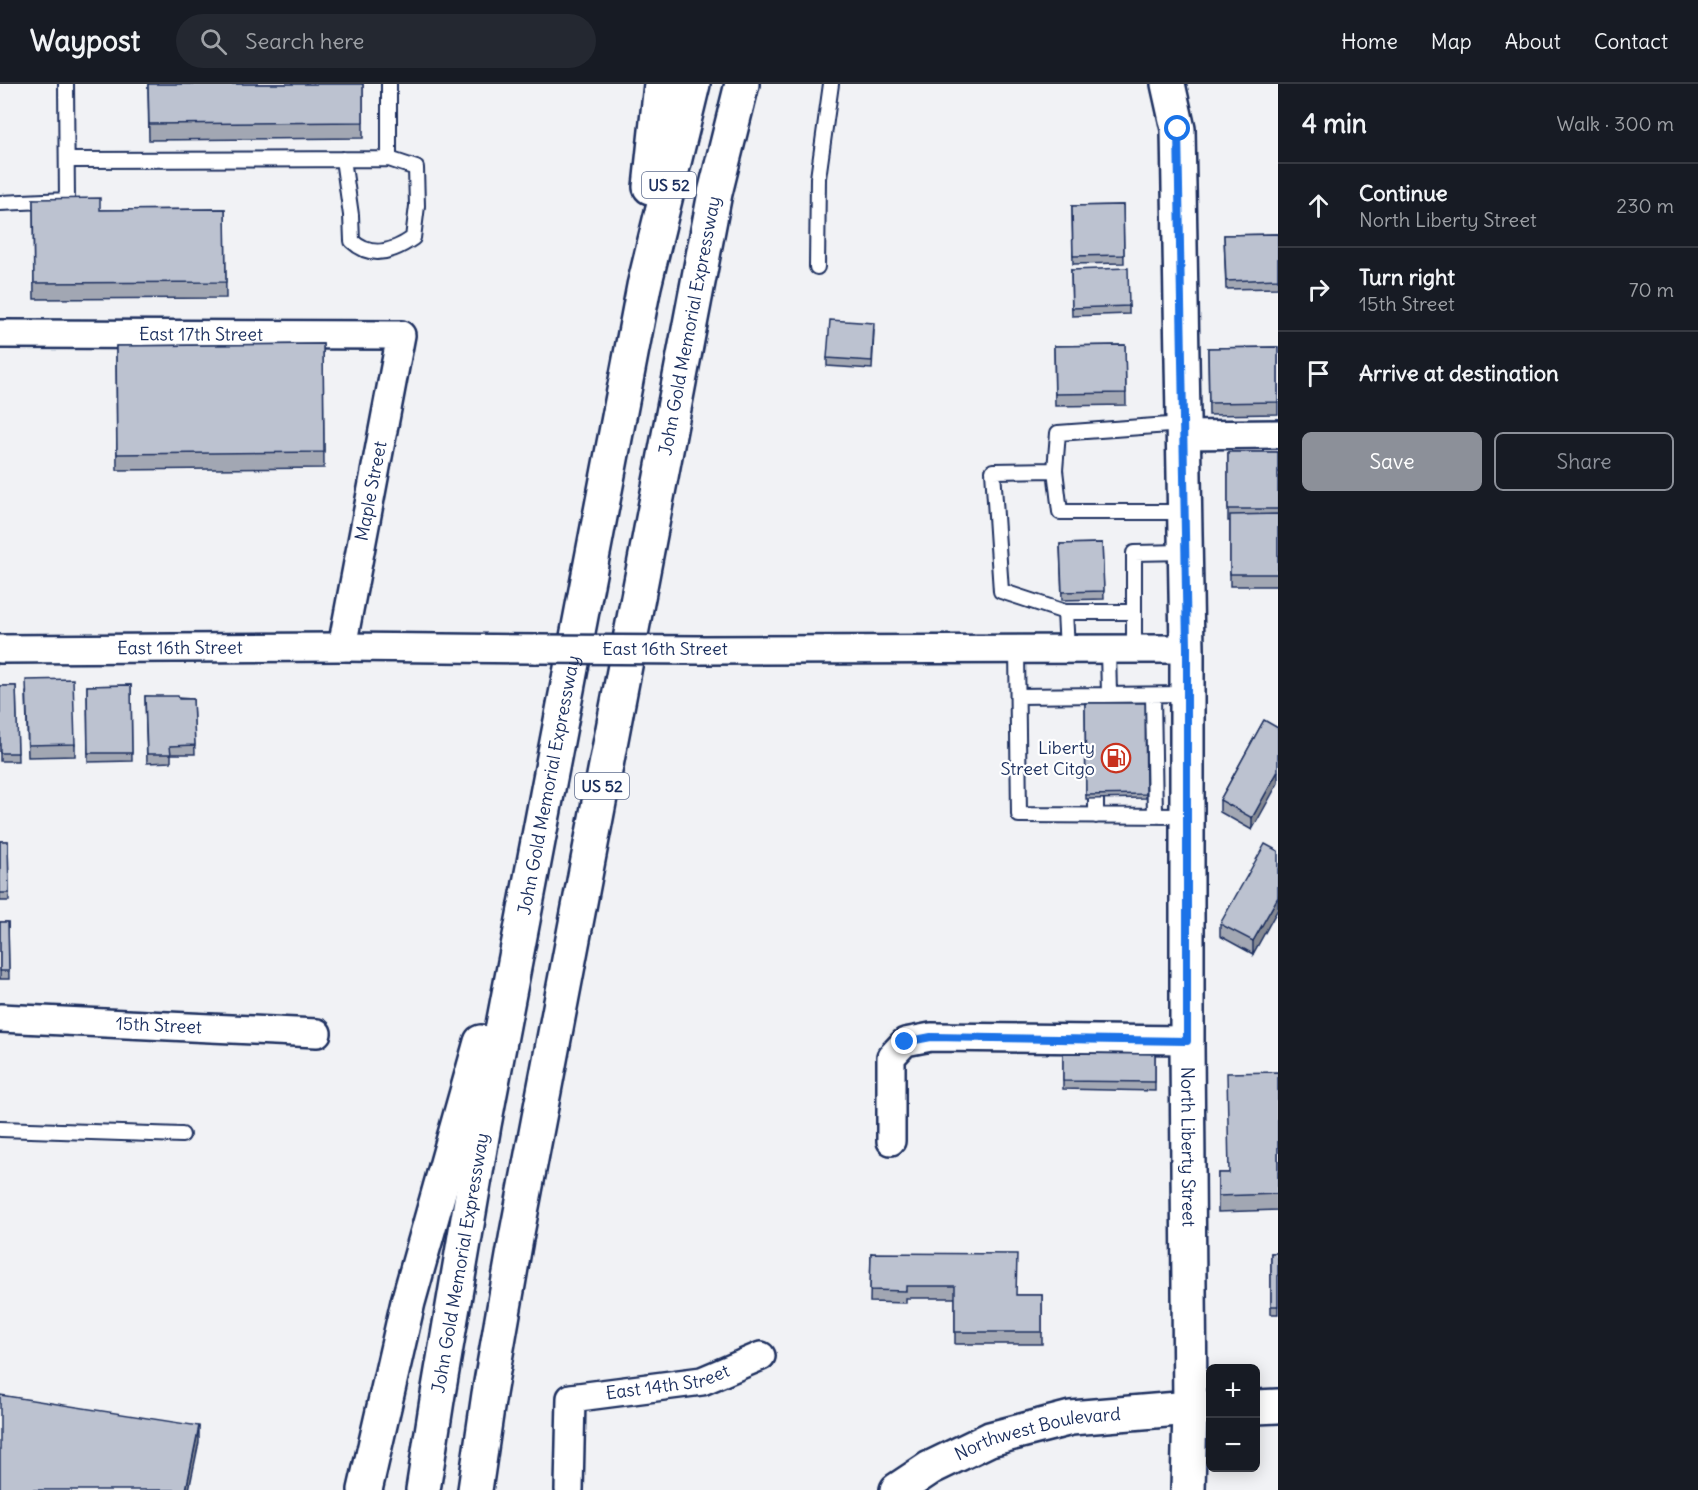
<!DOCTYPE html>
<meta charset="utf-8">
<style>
body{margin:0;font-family:Delius,sans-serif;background:#242831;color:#f1f3f6}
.controls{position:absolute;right:18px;bottom:18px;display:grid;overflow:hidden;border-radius:9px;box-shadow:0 3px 15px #0003}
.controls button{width:54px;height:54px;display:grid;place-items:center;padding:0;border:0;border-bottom:2px solid #363941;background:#171b24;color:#f1f3f6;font:30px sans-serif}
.stop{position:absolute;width:18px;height:18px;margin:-14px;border:4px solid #1a73e8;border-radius:50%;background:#fff}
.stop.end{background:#1a73e8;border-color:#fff;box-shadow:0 2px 6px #0008}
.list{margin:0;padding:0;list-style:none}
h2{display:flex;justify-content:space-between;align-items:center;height:78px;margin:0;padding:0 24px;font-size:26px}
h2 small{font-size:20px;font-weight:400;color:#9ea1a6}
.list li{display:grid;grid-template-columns:39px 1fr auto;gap:18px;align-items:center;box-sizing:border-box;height:84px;padding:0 24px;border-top:2px solid #363941}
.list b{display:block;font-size:22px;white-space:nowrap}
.list p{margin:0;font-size:20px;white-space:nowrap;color:#9ea1a6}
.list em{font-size:20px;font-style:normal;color:#9ea1a6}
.actions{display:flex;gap:12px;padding:18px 24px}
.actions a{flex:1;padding:14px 0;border:2px solid #8c9099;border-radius:9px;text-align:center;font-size:21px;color:#8c9099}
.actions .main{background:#8c9099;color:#fff}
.icon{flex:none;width:33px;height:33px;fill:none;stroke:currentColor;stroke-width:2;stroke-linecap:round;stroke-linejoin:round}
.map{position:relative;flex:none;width:1278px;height:1406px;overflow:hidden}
header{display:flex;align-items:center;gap:36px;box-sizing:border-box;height:84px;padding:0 30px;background:#171b24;border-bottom:2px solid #363941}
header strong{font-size:28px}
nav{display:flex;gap:33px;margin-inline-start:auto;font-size:21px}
.search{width:420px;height:54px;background:#242831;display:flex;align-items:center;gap:15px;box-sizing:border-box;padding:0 21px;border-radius:33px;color:#9ea1a6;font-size:22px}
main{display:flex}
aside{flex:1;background:#171b24}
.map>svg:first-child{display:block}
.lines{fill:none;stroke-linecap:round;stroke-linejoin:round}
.lane-casing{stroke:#1b2f5e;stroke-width:18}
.street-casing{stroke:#1b2f5e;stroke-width:32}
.secondary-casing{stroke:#1b2f5e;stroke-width:38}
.highway-casing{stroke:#1b2f5e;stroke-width:38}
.lane{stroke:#fff;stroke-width:14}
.street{stroke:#fff;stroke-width:27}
.secondary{stroke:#fff;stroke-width:33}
.highway{stroke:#fff;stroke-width:33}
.street-bridge-casing{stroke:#1b2f5e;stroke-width:32;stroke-linecap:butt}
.street-bridge{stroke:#fff;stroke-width:27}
.wall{fill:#a2a7b3;stroke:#1b2f5e;stroke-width:1.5}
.shaded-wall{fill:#848892;stroke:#1b2f5e;stroke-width:1.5}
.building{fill:#bcc2d0;stroke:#1b2f5e;stroke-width:1.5}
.route{stroke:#1a73e8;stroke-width:8}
.labels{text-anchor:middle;stroke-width:4.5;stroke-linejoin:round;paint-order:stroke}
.shield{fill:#fff;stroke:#5f6d8e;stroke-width:1.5}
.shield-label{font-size:16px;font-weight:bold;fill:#1b2f5e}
.street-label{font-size:18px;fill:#1b2f5e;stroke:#fff}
.poi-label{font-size:18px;fill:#1b2f5e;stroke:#fff;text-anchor:end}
</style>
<header>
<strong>Waypost</strong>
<div class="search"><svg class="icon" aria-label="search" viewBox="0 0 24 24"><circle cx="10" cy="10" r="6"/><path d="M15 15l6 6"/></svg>Search here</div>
<nav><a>Home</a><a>Map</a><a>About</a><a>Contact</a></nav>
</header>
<main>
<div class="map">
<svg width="1278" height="1406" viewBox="0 0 1278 1406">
<rect width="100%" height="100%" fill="#f1f2f5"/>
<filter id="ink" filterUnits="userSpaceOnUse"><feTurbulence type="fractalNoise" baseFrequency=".0167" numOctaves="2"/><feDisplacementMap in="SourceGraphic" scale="12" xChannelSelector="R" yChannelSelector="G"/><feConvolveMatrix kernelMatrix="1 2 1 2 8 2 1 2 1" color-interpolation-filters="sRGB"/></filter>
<g filter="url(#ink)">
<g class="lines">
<g class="lane-casing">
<path id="lane" d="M343 75 351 131 352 157C371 175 393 168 413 154L417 122 416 84 389 75
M67 76 389 75V0
M0 119 67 116 66 0
M817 183 818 94 831 0
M1183 340 1058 349 1055 386 1060 428H1184
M1055 386 993 387 1001 507 1065 528 1067 565
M1065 528H1133
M1017 565 1019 731 1187 732
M1108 565 1109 611
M1134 565V469L1185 468
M1153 611 1155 732
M1018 612 1187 610
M1096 716V732
M0 1045 182 1051"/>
</g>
<g class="street-casing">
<g id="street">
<path id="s1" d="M0 250 401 251 342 563"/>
<path d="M1183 351 1278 350"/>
<path id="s2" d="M0 565 342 563 537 565"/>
<path d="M699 566 1187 565"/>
<path id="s3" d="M0 934 317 949"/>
<path d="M891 1057V973L905 958 931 953 1187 956"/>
<path id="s4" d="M569 1406 571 1314 702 1297 761 1272"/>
</g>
</g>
<g class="secondary-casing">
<g id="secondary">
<path id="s5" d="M1168 0 1178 45 1187 565V963L1190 1324 1188 1406"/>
<path d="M1256 1323 1278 1322"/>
<path id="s6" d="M897 1406 930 1384 990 1355 1071 1334 1190 1324H1210"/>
</g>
</g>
<g class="highway-casing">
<g id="highway">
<path d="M650 103 661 0"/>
<path d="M365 1406 408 1218 481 958"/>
<path id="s7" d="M423 1406 437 1316 484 1041 539 752 644 202 693 0"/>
<path id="s8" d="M475 1406 489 1310 517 1149 715 109 742 0"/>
</g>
</g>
<use href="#lane" class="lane"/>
<use href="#street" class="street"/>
<use href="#secondary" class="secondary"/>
<use href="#highway" class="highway"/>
<g class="street-bridge-casing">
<path id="street-bridge" d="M537 565 699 566"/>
</g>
<use href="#street-bridge" class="street-bridge"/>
</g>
<path class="wall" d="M148 0H363V54L149 56Z
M33 115 100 126 225 125 226 214 34 215Z
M1123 121 1124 179 1073 180 1072 122Z
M1278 150V204L1226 205 1224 151Z
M1071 186 1129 222V230L1072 232Z
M874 247 872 285 827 282V274Z
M323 260 324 384 117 386 116 262Z
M1125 261 1126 321 1055 322 1054 262Z
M1278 263V330L1209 331 1208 264Z
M1228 368H1278V502H1230V437H1228Z
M1102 459 1104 515 1062 516 1060 460Z
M131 601 132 677 88 678 87 602Z
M0 602H16L18 677H0Z
M26 609 75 660V672L28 673Z
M145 612 193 615 195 670H171V678L147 679Z
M1085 619H1145L1146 714 1086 715Z
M1264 636 1252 746 1220 728V716Z
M0 757H8L9 817H0Z
M1278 767 1253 870 1220 852V840Z
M0 838H8L9 895H0Z
M1063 969 1155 970V1007L1063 1005Z
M1278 988V1126L1218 1128V1089H1229Z
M871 1169 1016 1211H1042V1260H955V1214H906V1219L870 1218Z
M1271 1169H1278V1230H1271Z"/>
<path class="shaded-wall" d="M1278 687V699L1252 746V734Z
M1278 813V825L1253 870V857Z
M199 1342V1358L189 1406H186Z"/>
<path class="building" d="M148 0H363V38L149 40Z
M100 114V126L225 125 226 198 34 199 33 115Z
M1123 121 1124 171 1073 172 1072 122Z
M1278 150V195L1226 197 1224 151Z
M1128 184 1129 222 1072 224 1071 186Z
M830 236 874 239 872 277 827 274Z
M323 260 324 368 117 370 116 262Z
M1125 261 1126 309 1055 310 1054 262Z
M1278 263V318L1209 319 1208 264Z
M1228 368H1278V425H1228Z
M1278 430V490H1230V431Z
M1102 459 1104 507 1062 508 1060 460Z
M73 595 75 660 28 661 26 596Z
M131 601 132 669H88L87 602Z
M0 602H16L18 669H0Z
M145 612H178L179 615H193L195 661 170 662 171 670H147Z
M1085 619H1145L1146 710 1086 711Z
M1264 636 1278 644V687L1252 734 1220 716Z
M0 757H8L9 809H0Z
M1265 760 1278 767V813L1253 857 1220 840Z
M0 838H8L9 887H0Z
M1063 969 1155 970V998L1063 997Z
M1278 988V1110L1218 1112V1089H1229L1227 989Z
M871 1169 1017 1170 1016 1211H1042V1248H955V1202H906V1207L870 1206Z
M1271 1169H1278V1222H1271Z
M0 1311 199 1342 186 1406H0Z"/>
</g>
<g class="lines" filter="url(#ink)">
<path class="route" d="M905 958 931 953 1187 957V565L1178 45"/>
</g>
<defs>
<g id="fuel-ring" transform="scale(1.5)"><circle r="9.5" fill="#fff" stroke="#c8321e" stroke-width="1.5"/><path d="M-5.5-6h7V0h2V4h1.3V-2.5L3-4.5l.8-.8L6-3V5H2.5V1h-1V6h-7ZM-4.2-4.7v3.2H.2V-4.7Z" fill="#c8321e"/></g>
</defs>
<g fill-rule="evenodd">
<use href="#fuel-ring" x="1116" y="674"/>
</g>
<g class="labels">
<g class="shield">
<rect x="642" y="88" width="54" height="26" rx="4.5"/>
<rect x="575" y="689" width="54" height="26" rx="4.5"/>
</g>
<g class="shield-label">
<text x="669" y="107">US 52</text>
<text x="602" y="708">US 52</text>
</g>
<g class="street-label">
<text dy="6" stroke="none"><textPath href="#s8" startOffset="1184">John Gold Memorial Expressway</textPath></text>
<text dy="6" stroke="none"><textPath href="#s1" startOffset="201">East 17th Street</textPath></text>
<text transform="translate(371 407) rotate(-79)" y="6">Maple Street</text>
<text dy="6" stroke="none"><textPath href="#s2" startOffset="180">East 16th Street</textPath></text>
<text x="665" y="571">East 16th Street</text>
<text dy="6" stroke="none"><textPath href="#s7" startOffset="716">John Gold Memorial Expressway</textPath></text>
<text dy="6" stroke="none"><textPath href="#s3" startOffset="159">15th Street</textPath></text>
<text dy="6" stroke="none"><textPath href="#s5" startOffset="1064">North Liberty Street</textPath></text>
<text dy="6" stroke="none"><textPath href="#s7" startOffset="230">John Gold Memorial Expressway</textPath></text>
<text dy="6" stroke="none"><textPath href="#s4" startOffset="190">East 14th Street</textPath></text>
<text dy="6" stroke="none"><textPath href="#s6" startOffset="154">Northwest Boulevard</textPath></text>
</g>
<g class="poi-label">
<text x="1095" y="670">Liberty<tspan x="1095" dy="21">Street Citgo</tspan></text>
</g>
</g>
</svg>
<div class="controls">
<button>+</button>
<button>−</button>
</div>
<div class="stop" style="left:1178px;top:45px"></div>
<div class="stop end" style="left:905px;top:958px"></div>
</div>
<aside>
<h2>4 min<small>Walk · 300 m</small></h2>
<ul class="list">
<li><svg class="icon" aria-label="ahead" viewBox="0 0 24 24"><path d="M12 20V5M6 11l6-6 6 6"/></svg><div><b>Continue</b><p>North Liberty Street</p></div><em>230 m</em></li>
<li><svg class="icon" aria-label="right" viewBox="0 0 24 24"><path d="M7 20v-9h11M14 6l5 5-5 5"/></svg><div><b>Turn right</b><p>15th Street</p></div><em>70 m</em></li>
<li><svg class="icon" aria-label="arrive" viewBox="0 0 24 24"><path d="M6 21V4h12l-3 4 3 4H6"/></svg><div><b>Arrive at destination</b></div></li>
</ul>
<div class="actions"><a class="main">Save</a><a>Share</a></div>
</aside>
</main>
